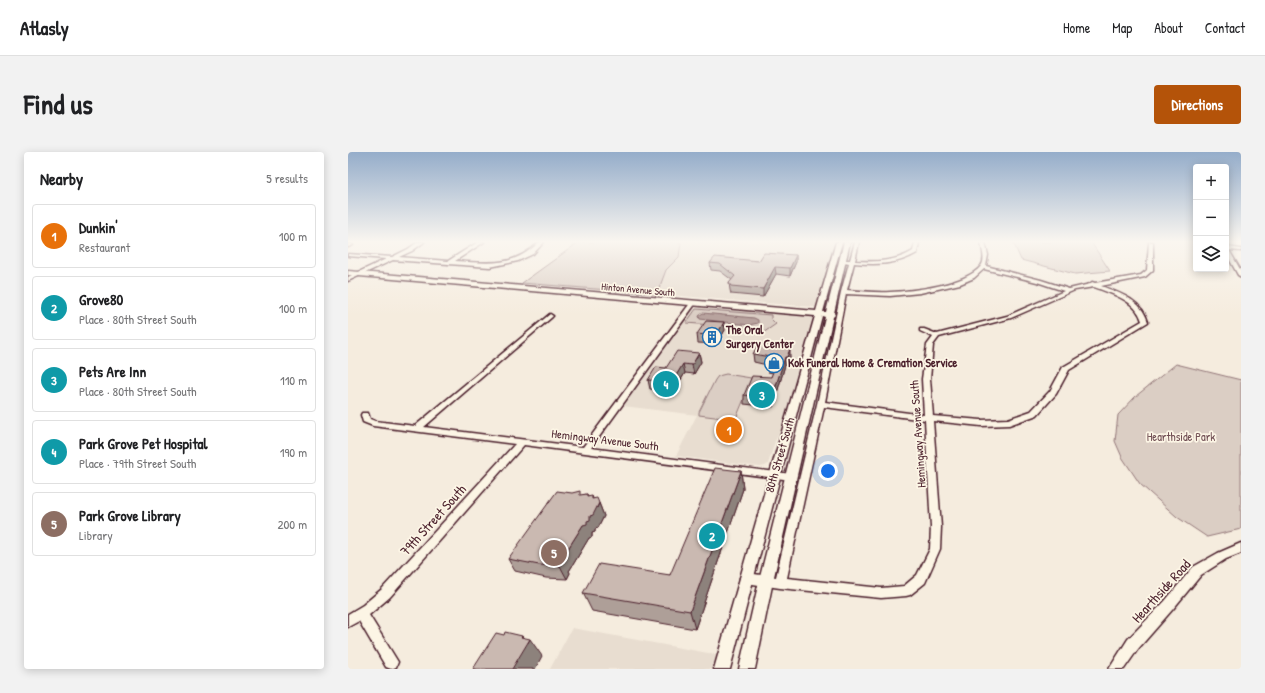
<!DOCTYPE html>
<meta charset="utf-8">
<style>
body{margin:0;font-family:"Patrick Hand",sans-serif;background:#f2f2f2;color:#202124}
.controls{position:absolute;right:12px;top:12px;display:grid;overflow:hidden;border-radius:4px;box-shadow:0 2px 10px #0003}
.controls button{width:36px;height:36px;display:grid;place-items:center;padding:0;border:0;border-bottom:1px solid #e0e0e0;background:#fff;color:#202124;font:20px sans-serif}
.you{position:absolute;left:480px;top:319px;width:14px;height:14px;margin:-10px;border:3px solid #fff;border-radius:50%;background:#1a73e8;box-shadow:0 0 0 6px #1a73e833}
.badge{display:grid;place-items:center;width:26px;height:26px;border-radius:50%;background:#b45309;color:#fff;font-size:13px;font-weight:700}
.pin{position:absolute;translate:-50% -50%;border:2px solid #fff;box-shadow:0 1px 4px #0006}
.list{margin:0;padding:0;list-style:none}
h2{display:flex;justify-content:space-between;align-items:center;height:52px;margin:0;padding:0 16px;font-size:17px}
h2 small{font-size:13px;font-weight:400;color:#757577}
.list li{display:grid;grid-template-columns:26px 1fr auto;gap:12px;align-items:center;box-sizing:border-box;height:64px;margin:0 8px 8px;padding:0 8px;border:1px solid #e0e0e0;border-radius:4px}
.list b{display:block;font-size:15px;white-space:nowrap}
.list p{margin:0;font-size:13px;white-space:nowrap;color:#757577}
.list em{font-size:13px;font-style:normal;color:#757577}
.icon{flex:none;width:22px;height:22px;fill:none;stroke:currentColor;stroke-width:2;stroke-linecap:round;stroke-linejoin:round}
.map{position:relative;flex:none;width:893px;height:517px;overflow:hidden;border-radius:4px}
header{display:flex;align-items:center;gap:24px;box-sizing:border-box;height:56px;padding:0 20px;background:#fff;border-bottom:1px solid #e0e0e0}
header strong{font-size:19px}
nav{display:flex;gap:22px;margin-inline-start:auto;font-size:14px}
.intro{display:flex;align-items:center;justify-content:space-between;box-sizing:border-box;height:96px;padding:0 24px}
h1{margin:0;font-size:28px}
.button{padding:10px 18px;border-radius:4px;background:#b45309;color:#fff;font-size:14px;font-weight:700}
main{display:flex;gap:24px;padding:0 24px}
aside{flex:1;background:#fff;border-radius:4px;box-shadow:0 2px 10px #0003}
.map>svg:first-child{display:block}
.built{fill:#e8ddd0}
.green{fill:#dbcec4;stroke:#927678}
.water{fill:#b8a39e;stroke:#8c6e70}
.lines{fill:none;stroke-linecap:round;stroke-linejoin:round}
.minor-casing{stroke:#4a1f2b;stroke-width:3}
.major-casing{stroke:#4a1f2b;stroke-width:3}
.minor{fill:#fcf5e5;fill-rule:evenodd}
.major{fill:#fcf5e5;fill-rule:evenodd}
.wall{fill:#ae9f98;stroke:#4a1f2b}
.shaded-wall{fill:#8d827c;stroke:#4a1f2b}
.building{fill:#cab9b1;stroke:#4a1f2b}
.labels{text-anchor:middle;stroke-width:3.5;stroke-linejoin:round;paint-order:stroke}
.far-street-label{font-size:10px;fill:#4a1f2b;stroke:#fcf5e5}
.poi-label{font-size:12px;font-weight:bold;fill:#4a1f2b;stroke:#fcf5e5;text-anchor:start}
.street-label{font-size:12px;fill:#4a1f2b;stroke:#fcf5e5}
.park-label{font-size:12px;fill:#6e4b51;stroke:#fcf5e5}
.near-street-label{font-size:14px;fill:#4a1f2b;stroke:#fcf5e5}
</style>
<header>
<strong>Atlasly</strong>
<nav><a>Home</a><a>Map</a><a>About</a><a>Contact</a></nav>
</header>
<div class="intro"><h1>Find us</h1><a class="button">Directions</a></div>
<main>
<aside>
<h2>Nearby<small>5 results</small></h2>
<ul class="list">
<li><span class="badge" style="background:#e8710a">1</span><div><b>Dunkin'</b><p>Restaurant</p></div><em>100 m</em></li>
<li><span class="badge" style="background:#0f9aa8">2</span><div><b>Grove80</b><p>Place · 80th Street South</p></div><em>100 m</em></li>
<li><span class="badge" style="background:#0f9aa8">3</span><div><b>Pets Are Inn</b><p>Place · 80th Street South</p></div><em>110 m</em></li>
<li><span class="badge" style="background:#0f9aa8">4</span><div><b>Park Grove Pet Hospital</b><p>Place · 79th Street South</p></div><em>190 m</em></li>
<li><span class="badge" style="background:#8d6e63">5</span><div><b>Park Grove Library</b><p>Library</p></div><em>200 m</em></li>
</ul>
</aside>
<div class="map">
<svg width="893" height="517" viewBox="0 0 893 517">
<rect width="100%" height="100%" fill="#f5ecde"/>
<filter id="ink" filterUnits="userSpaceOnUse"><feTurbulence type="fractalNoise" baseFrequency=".025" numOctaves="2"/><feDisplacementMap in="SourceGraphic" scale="8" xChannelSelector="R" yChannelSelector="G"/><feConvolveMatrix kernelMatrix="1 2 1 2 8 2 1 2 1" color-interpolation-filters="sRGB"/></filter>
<g filter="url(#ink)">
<path class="built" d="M332 90H487L476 132 468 155 309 142 318 118 331 105Z
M352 155 461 164 467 167 436 275 427 289 420 312 417 314 412 315 328 304 349 263 275 254 346 156Z
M224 476 371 503 367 517H202Z"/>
<path class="green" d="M231 90H332L333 91 331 105 318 118 309 142 174 131Z
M665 90H743L762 119 727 122 673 108Z
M348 157 423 163V167L428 172 415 181 401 180 388 175 338 171Z
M828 212 893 228V377L859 385 829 365 792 332 774 305 767 289 770 263 788 244Z
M378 222 403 226V230L389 264 382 267 351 263V260L367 228 370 224Z"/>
<path class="water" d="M355 161 406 166 410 168V171L401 173 352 167 351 164Z"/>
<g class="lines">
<g class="minor-casing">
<path id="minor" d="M70 90H76L64 99 51 105 100 109 130 90H136L107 109C140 111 165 116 191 90H196L185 102 170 109 142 115 45 108 0 129V125L38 107 0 104V102L44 105 60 97Z
M507 90H511L507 109C527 110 547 110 565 99L567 90H571L569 101C549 113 528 113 506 111L499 138C513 139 528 141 542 140 565 139 618 133 633 114 638 108 634 98 633 90H637L640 103 638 114 693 128 721 137 742 132 744 130 747 131 793 123 799 118 801 90H805V118L797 125 753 134C772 141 794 148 800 170L721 218 708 242 689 263 661 273 633 274 585 269 593 375 592 397 577 431 562 443 558 444 533 446 432 436 398 431 394 430 392 426 394 422 398 421 428 425 469 252 493 140 501 111 492 109 494 108H502ZM636 117 689 130 716 139 659 164 589 182 576 177H572V179L585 185 579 193 574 227 576 263 477 250 498 142 542 144 572 141 612 132 626 126ZM746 135C764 142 788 148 794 169L715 215 702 239 683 259 660 267 633 268 585 264 582 227 585 193 591 185 663 166 727 138ZM476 255 577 268 583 375 582 397 569 423 556 434 533 436 439 426Z
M878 90H881V95L893 97V99L881 98 893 119V125L890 123 878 101Z
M0 92H3L5 93 0 95Z
M345 149 348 151 243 296 443 322 446 323 448 325 446 327 443 328 176 293 42 445 21 463 50 510 48 515 43 517 38 515 11 469 0 475V462L15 453 34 437 167 292 25 274 15 270 13 263 14 261H20L22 267 27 269 67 274 202 162 205 164 204 165 76 275 235 295 343 150Z
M893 391V401L878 407 853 423 825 457 790 497 776 517H761L780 487 817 449 845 415 870 401Z"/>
</g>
<g class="major-casing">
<path id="major" d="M488 90H494L475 160H478L496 90H502L486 161 487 163 485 165 425 429 407 517H391L411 429 477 165 474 164 382 517H366L467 164 0 123V119L468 159Z"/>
</g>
<use href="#minor" class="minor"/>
<use href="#major" class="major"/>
</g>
<path class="wall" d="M448 103V110L442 124 428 122 415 145 383 142 382 138 381 131 384 128 372 119 363 118 362 111 411 109Z
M377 178 369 192 350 191 349 182Z
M438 195V197L442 205 440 214 437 213 425 255 396 252V243L423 225 425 221 420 220 419 213 406 210 405 202Z
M351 201 353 210 346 222 337 221 326 239 302 237 300 228 318 216Z
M393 319 395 337 347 477 244 459 235 441 322 423Z
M239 342 240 345 245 347 251 351 256 364 250 376 247 377V380L244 381V385L241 386 223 416 221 419 222 421 219 427 198 426 167 419 160 407 234 343Z"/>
<path class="shaded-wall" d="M448 103V110L442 124V116Z
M427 115 428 122 415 145V137Z
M376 170 377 178 369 192 368 184Z
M442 197V205L440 214 439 205Z
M351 201 353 210 346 222 344 213Z
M437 205V213L425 255 424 246Z
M335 212 337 221 326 239 324 230Z
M393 319 395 337 347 477 342 459Z
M244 344 249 356 251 351 256 364 250 376 247 377V380L244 381V385L241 386 223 416 221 419 222 421 219 427 212 414 216 403 235 373 242 364Z
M174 484 180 491 182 487 194 504 187 517H164L173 485Z"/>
<path class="building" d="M416 101 448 103 442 116 427 115 415 137 383 134 381 131 387 124 372 112 362 111 367 105 411 109Z
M358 169 376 170 368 184 349 182Z
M410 192 434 193 438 195 437 196 442 197 439 205H437L424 246 396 243 404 224 423 225 428 212 419 211 422 205 405 202Z
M329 199 351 201 344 213 335 212 324 230 300 228 308 215 318 216Z
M367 316 393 319 342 459 235 441 251 412 322 423Z
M209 339 224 341 232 339V343L239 342V345L244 344V347L249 346 251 351 245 363 242 364V368L239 369V372L235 373 216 403 214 408H216L212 414 191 413 160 407Z
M157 480 174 484 173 485 182 487 164 517H125L148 481 156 483Z"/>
</g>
<linearGradient id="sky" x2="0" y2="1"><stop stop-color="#95adca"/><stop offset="0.55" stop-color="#faf6f0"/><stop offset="1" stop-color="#faf6f0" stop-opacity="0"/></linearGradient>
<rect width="893" height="163" fill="url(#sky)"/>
<defs>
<g id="building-ring" transform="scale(1)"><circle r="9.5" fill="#fcf5e5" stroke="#1f6fb2" stroke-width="1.5"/><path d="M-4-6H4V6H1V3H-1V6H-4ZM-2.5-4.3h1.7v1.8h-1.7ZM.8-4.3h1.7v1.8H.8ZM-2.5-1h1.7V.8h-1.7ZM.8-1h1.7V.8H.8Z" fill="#1f6fb2"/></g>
<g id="shop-ring" transform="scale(1)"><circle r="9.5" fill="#fcf5e5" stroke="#1f6fb2" stroke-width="1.5"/><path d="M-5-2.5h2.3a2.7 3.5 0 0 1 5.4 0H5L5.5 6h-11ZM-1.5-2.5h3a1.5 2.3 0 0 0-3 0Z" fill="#1f6fb2"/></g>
</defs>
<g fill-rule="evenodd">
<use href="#building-ring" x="364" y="185"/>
<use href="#shop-ring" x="426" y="211"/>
</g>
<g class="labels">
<g class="far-street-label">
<text transform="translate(290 137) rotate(5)" y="4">Hinton Avenue South</text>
</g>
<g class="poi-label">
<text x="378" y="182">The Oral<tspan x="378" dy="14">Surgery Center</tspan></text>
<text x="440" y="215">Kok Funeral Home &amp; Cremation Service</text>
</g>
<g class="street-label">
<text transform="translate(570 282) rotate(-94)" y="4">Hemingway Avenue South</text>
<text transform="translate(257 288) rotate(7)" y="4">Hemingway Avenue South</text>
<text transform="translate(432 303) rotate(-74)" y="4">80th Street South</text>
</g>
<g class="park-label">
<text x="833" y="289">Hearthside Park</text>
</g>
<g class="near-street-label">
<text transform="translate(85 368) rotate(-48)" y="5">79th Street South</text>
<text transform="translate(813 439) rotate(-48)" y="5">Hearthside Road</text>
</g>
</g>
</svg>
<div class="controls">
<button>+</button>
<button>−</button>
<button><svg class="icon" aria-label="layers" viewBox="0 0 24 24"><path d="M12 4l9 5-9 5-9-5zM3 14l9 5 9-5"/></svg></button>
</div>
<div class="you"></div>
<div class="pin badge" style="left:381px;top:278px;background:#e8710a">1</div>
<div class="pin badge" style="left:364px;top:384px;background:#0f9aa8">2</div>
<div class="pin badge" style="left:414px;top:243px;background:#0f9aa8">3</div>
<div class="pin badge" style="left:318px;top:232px;background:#0f9aa8">4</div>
<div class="pin badge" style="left:206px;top:401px;background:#8d6e63">5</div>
</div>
</main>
